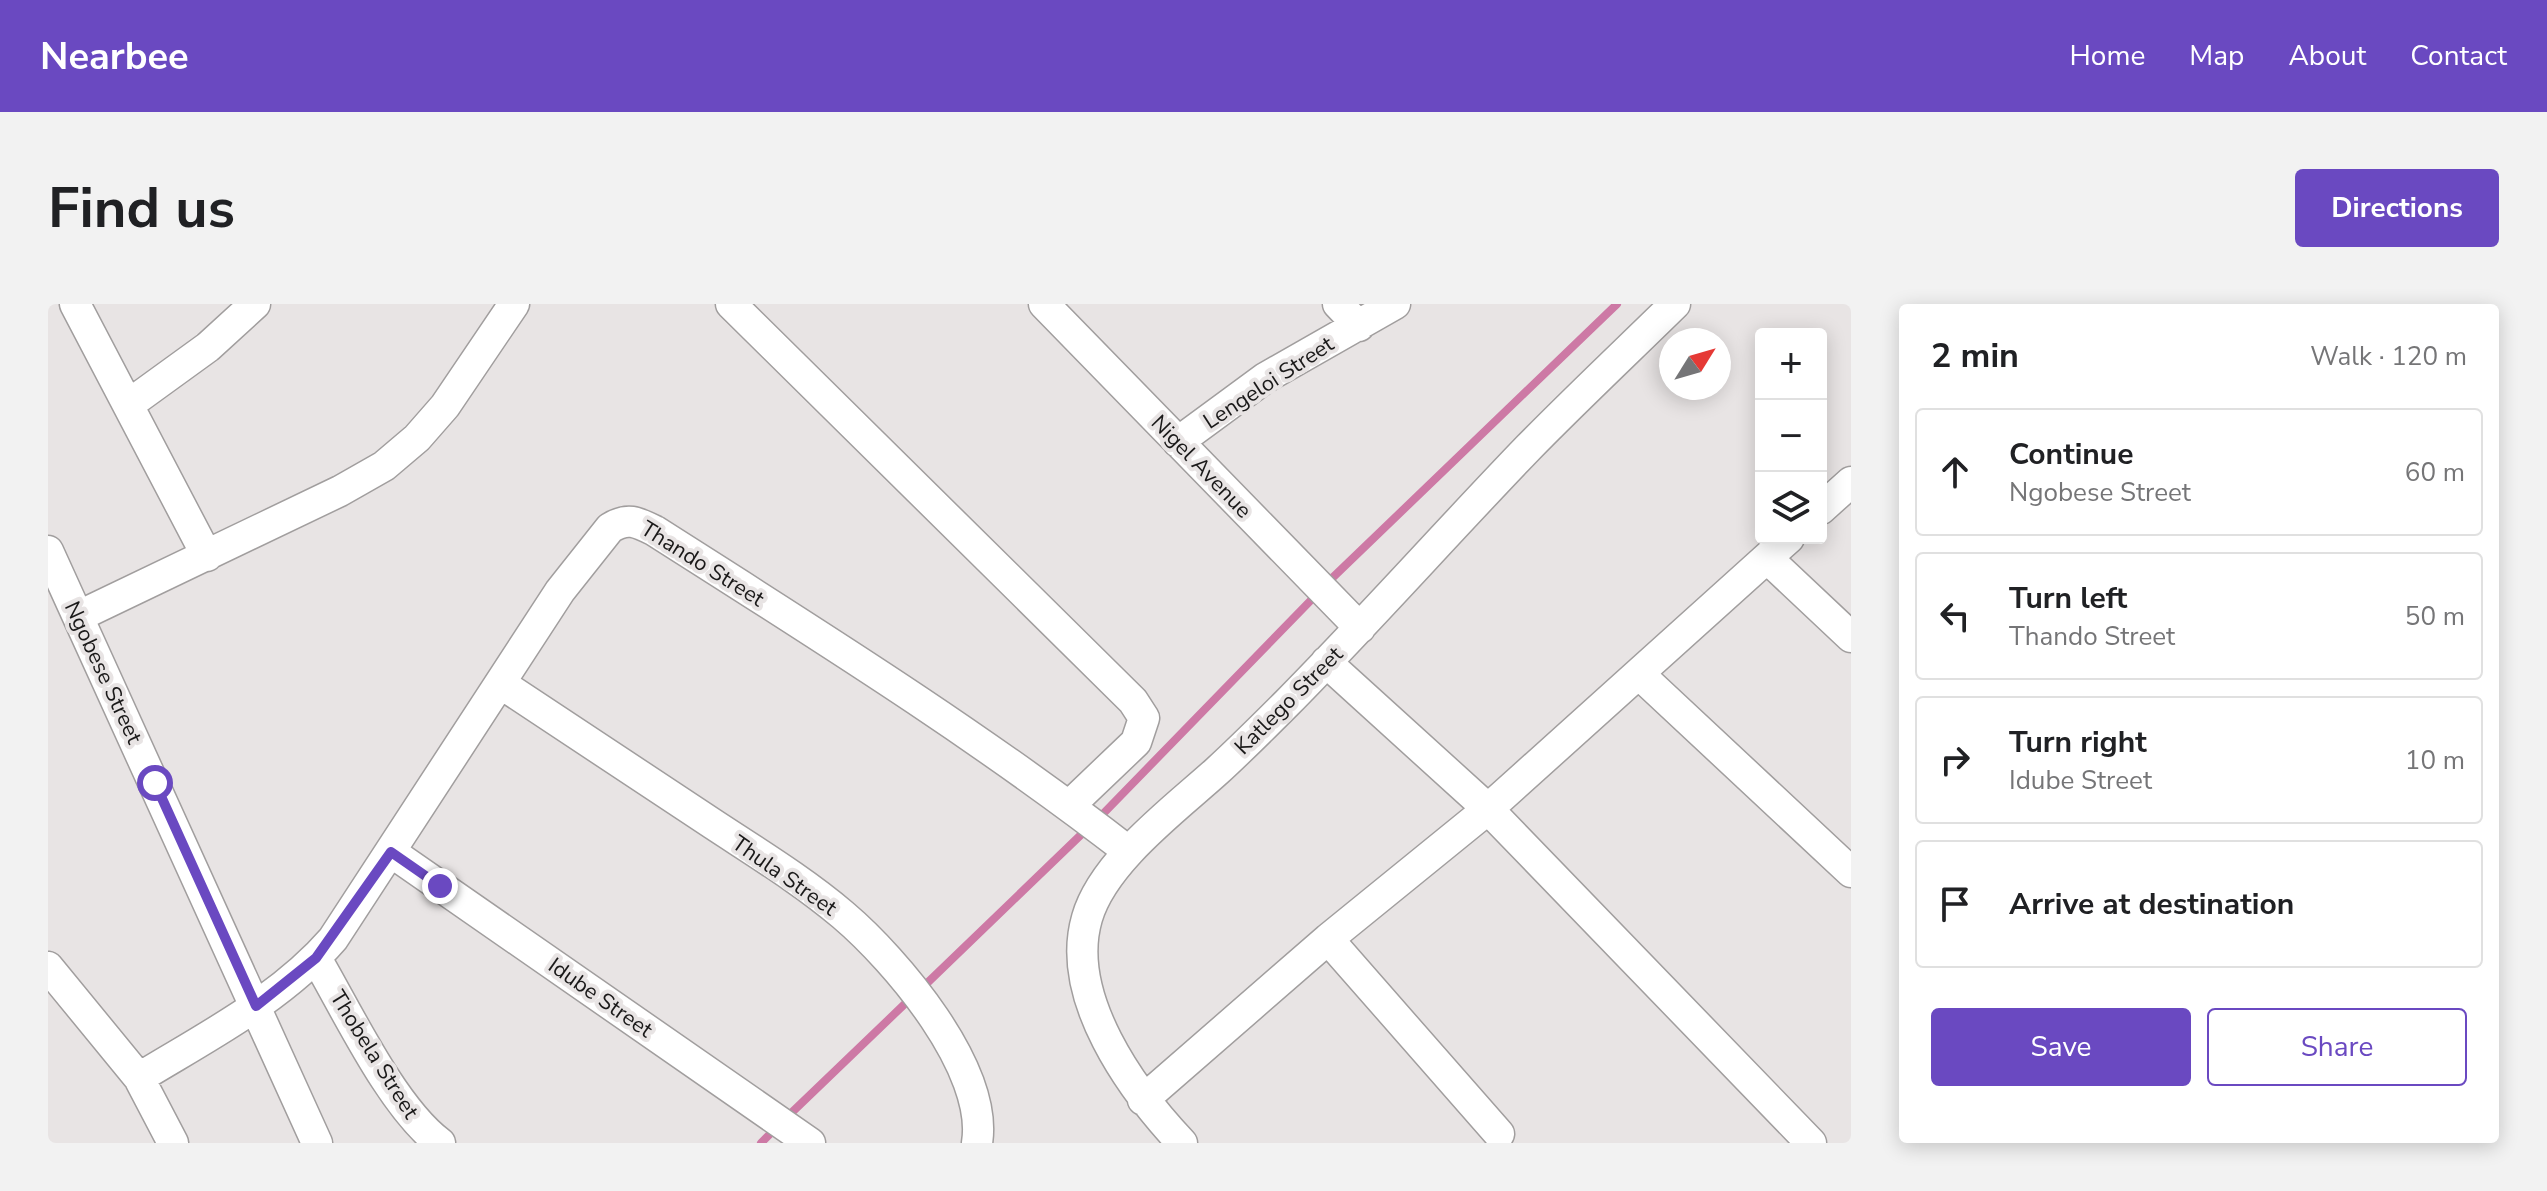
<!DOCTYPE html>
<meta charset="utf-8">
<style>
body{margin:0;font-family:"Nunito Sans",sans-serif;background:#f2f2f2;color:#202124}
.controls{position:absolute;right:24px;top:24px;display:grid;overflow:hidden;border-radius:8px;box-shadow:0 4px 20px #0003}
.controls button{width:72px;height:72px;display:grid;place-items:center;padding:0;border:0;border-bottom:2px solid #e0e0e0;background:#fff;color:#202124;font:40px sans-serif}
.compass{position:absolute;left:1611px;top:24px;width:72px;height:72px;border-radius:50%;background:#fff;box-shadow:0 4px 20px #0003;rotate:53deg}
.stop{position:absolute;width:24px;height:24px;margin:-18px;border:6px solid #6a49c1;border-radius:50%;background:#fff}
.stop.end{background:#6a49c1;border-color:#fff;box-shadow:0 2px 8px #0008}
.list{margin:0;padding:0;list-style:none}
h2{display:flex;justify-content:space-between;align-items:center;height:104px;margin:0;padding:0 32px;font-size:34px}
h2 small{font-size:26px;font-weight:400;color:#757577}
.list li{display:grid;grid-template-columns:52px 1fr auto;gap:24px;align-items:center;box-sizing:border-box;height:128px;margin:0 16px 16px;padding:0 16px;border:2px solid #e0e0e0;border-radius:8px}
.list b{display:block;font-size:30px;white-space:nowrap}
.list p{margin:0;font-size:26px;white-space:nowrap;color:#757577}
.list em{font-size:26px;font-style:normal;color:#757577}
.actions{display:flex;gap:16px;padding:24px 32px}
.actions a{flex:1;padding:18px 0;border:2px solid #6a49c1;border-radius:8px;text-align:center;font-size:28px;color:#6a49c1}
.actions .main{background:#6a49c1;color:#fff}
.icon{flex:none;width:44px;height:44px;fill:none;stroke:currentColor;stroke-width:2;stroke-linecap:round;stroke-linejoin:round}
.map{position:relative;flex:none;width:1803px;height:839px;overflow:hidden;border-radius:8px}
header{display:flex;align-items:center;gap:48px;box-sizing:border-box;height:112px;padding:0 40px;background:#6a49c1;color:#fff}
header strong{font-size:38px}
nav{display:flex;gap:44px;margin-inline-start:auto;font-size:28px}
.intro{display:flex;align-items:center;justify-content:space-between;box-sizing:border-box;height:192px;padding:0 48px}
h1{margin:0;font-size:56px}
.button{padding:20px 36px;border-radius:8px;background:#6a49c1;color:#fff;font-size:28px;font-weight:700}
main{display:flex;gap:48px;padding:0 48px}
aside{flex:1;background:#fff;border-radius:8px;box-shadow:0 4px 20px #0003}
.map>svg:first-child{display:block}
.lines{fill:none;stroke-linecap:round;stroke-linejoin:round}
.stream{stroke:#cd79a5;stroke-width:8}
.street-casing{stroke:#a19e9e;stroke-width:33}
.street{stroke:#fff;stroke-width:30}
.route{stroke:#6a49c1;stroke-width:10}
.labels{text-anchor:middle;stroke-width:8;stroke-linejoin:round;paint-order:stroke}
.street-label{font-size:22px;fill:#1a1919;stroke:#e8e4e4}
</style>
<header>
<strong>Nearbee</strong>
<nav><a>Home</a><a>Map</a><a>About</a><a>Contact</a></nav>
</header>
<div class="intro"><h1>Find us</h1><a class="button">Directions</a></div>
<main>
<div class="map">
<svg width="1803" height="839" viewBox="0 0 1803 839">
<rect width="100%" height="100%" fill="#e8e4e4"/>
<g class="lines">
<path class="stream" d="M1278 280 1569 0
M1050 515 1269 290
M874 684 1040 524
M738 814 864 693
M713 839 728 824"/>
<g class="street-casing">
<path id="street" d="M27 0 159 252
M683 0 1085 397 1096 414 1088 438 1021 502
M996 0 1312 324
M1290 0 1311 22
M80 101 160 43 207 0
M1130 138 1217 74 1347 0
M1773 205 1803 178
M0 247 269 839
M1719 254 1803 333
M31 312 292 187 336 162 369 134 397 102 466 0
M1278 358 1440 505 1763 839
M1591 370 1803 568
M452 379C523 426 594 473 665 520 709 549 755 577 795 611 848 656 941 765 929 839
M343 548 762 839
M1280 635 1451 830
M268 654C299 707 344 803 392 839
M0 663 91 774 125 839
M91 774C158 733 233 695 285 635L512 287 562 224C580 213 589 218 607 227 767 329 929 430 1080 547
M1095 796 1280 635 1440 505 1741 234
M1134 839C1084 786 1016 693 1039 614 1055 558 1127 505 1169 467 1193 445 1216 422 1239 399 1321 316 1399 228 1480 144 1528 95 1578 48 1627 0"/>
</g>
<use href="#street" class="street"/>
</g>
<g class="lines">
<path class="route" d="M107 479 208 702 268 654 343 548 392 582"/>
</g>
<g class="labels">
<g class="street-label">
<text transform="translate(1220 78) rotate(-33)" y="8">Lengeloi Street</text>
<text transform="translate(1154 162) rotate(46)" y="8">Nigel Avenue</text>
<text transform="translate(655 259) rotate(32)" y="8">Thando Street</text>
<text transform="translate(56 368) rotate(65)" y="8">Ngobese Street</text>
<text transform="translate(1240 396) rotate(-45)" y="8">Katlego Street</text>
<text transform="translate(737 571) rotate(35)" y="8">Thula Street</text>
<text transform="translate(553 693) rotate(35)" y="8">Idube Street</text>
<text transform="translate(327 750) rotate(58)" y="8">Thobela Street</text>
</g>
</g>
</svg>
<div class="controls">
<button>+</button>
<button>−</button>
<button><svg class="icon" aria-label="layers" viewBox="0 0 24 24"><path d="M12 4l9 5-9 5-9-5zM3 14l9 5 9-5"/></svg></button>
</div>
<svg class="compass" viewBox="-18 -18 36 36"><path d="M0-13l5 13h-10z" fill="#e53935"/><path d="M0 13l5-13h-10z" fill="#757577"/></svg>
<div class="stop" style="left:107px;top:479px"></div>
<div class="stop end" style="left:392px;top:582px"></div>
</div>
<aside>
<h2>2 min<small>Walk · 120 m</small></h2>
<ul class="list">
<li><svg class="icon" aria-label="ahead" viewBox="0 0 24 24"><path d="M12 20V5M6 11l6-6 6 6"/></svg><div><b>Continue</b><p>Ngobese Street</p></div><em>60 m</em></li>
<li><svg class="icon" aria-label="left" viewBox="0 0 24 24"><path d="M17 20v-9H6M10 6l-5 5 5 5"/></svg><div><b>Turn left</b><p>Thando Street</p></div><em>50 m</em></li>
<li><svg class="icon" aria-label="right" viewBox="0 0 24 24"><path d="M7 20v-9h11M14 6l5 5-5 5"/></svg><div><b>Turn right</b><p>Idube Street</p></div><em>10 m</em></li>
<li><svg class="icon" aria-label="arrive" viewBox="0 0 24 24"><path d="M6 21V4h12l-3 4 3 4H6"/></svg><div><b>Arrive at destination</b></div></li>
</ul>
<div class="actions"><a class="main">Save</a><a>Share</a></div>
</aside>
</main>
